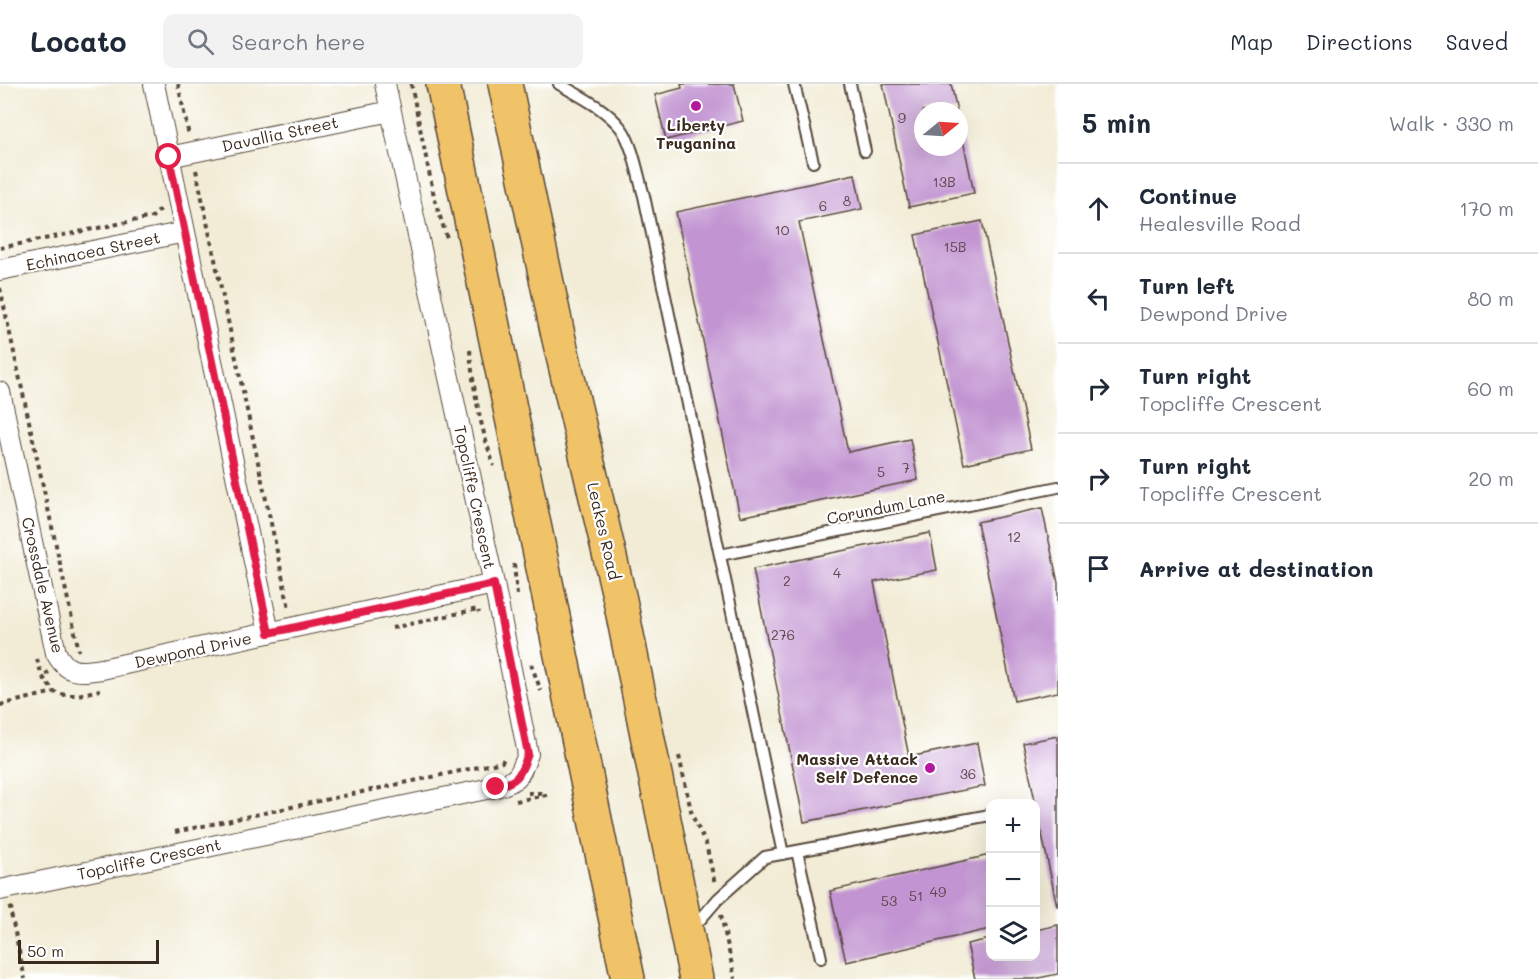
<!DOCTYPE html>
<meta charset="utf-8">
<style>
body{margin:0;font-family:Mali,sans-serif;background:#f2f2f3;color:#1f2937}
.controls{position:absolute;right:18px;bottom:18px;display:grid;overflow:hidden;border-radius:12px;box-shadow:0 6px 24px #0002}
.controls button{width:54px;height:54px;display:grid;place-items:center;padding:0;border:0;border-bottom:2px solid #e0e1e3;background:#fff;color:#1f2937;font:30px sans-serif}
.compass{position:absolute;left:914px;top:18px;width:54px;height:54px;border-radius:50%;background:#fff;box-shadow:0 6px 24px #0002;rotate:72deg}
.scale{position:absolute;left:18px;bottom:15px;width:141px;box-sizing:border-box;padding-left:6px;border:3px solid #3b2a1e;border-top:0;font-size:16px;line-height:21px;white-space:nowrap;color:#3b2a1e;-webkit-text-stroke:4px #fff;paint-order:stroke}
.stop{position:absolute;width:18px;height:18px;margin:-14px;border:4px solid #e11d48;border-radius:50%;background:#fff}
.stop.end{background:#e11d48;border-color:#fff;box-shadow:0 2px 6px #0008}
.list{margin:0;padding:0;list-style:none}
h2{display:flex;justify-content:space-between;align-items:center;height:78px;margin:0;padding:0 24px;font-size:26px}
h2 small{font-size:20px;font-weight:400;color:#747a83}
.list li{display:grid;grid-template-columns:39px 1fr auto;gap:18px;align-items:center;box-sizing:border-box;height:90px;padding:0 24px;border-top:2px solid #e0e1e3}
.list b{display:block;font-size:22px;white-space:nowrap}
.list p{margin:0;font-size:20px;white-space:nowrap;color:#747a83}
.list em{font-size:20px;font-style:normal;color:#747a83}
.icon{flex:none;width:33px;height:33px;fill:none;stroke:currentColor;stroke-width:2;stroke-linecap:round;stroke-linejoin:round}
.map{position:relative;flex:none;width:1058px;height:895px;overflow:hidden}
header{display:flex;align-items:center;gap:36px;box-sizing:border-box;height:84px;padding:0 30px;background:#fff;border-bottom:2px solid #e0e1e3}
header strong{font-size:28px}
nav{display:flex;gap:33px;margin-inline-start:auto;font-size:21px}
.search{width:420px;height:54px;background:#f2f2f3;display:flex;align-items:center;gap:15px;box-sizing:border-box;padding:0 21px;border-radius:12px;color:#747a83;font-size:22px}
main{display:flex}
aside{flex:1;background:#fff}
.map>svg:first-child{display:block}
.building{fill:#c295d2}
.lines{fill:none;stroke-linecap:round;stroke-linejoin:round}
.service-casing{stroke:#56473a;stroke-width:14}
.minor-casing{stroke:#56473a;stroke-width:22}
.trunk-casing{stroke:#56473a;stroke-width:36}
.path{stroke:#56473a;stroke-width:4;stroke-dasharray:4.5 4.5;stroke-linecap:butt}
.service{stroke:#fff;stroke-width:10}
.minor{stroke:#fff;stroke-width:20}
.trunk{stroke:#f1c369;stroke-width:33}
.route{stroke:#e11d48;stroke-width:8}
.poi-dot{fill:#b5179e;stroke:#fff;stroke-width:2}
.labels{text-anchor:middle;stroke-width:4.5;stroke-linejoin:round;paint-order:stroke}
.number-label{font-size:14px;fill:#5d454b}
.poi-label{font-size:16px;font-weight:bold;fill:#3b2a1e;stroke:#fff}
.street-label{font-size:16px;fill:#3b2a1e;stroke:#fff}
</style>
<header>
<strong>Locato</strong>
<div class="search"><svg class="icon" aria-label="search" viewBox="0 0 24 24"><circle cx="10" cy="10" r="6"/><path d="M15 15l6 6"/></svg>Search here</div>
<nav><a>Map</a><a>Directions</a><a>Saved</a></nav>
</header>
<main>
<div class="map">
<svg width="1058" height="895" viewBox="0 0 1058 895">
<rect width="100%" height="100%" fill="#fff"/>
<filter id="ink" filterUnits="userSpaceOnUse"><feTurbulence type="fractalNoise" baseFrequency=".0167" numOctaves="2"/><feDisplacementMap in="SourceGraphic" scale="12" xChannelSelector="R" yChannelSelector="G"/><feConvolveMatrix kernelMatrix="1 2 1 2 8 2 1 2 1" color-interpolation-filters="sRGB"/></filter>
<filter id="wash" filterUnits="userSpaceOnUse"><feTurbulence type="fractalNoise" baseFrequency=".008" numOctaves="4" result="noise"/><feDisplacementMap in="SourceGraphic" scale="24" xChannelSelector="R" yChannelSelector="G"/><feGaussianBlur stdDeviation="1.35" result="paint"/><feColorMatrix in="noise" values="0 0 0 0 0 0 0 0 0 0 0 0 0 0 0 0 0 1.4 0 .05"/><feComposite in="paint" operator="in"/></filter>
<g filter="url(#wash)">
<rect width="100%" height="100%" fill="#f2ecd6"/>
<g id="blocks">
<path class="building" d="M681 0H734L743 37 666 56 655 11 682 4Z
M883 0H951L957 27H923V63H959L960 41 974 109 909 123Z
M855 90 862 125 799 138 848 368 910 355 918 396 740 433 676 128Z
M982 137 1031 365 964 380 915 151Z
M1042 424 1058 499V608L1014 617 977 438Z
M930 449 937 486 874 498 909 673 977 659 985 702 804 738 753 485Z
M1058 652V822H1057L1023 659Z
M990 771V845L846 878 830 807Z
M1058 841V890L1034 895H975L967 860 990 855V872H1036V846Z"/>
</g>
</g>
<g filter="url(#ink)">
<use href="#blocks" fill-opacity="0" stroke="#56473a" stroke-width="1.5"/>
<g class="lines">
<g class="service-casing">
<path id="service" d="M559 0C580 12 605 24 621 44 633 60 638 92 644 112L783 770
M794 0 813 78
M850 0 865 67
M720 471 1058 403
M797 767 990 731
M693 844 718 815 765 773 797 767 821 874"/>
</g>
<g class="minor-casing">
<path id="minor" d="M154 0 269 549
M169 73 391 27
M0 186 185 148
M0 308 56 569C68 591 79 588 102 585L494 500
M0 806 496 703C519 697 520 691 528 670L494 500 385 0"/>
</g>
<g class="trunk-casing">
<path id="trunk" d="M443 0 628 895
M505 0 558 251 620 516 696 895"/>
</g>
<path class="path" d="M178 0 189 52
M411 0 435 117 448 157
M196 86 289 524
M0 164 152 133 161 125
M0 204 79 567
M470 266C473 306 481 345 494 382
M514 480 517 511
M392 544 478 525 479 529
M37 575 42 592
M531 580 541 607
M49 588 42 592 54 608
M0 621 54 608 65 611H78L100 606
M679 672 692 731 706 760 715 800
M528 709H544
M516 717 551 710
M175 748 502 678 505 673
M13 824 10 825 25 895
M721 831 735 895"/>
<use href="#service" class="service"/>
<use href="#minor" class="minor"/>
<use href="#trunk" class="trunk"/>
</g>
</g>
<g class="lines" filter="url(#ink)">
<path class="route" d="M169 73 269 549 494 500 528 670C520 691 519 697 496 703"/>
</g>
<g class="poi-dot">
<circle cx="696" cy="22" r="6"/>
<circle cx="930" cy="684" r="6"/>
</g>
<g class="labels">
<g class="number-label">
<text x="902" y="39">9</text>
<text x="944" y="103">13B</text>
<text x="847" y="122">8</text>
<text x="823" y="127">6</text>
<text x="782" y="151">10</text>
<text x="955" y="168">15B</text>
<text x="906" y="389">7</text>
<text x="881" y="393">5</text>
<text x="1014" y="458">12</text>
<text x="837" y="494">4</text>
<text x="787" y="502">2</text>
<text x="783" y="556">276</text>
<text x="968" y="695">36</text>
<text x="938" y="813">49</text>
<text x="916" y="817">51</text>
<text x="889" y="822">53</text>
</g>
<g class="poi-label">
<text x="696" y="47">Liberty<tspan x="696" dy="18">Truganina</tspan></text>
<text x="918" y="681" text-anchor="end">Massive Attack<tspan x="918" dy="18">Self Defence</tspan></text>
</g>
<g class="street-label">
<text transform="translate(280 50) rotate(-12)" y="6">Davallia Street</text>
<text transform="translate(93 167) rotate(-12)" y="6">Echinacea Street</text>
<text transform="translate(475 413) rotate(78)" y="6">Topcliffe Crescent</text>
<text transform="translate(886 423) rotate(-11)" y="6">Corundum Lane</text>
<text transform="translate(604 447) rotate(77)" y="6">Leakes Road</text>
<text transform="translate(43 501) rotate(77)" y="6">Crossdale Avenue</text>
<text transform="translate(193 566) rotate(-12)" y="6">Dewpond Drive</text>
<text transform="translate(149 775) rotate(-12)" y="6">Topcliffe Crescent</text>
</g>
</g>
</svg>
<div class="controls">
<button>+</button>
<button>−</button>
<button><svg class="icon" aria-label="layers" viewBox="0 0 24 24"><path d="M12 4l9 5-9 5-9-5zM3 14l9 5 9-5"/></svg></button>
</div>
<svg class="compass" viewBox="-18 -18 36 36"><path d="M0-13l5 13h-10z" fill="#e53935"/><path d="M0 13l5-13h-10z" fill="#747a83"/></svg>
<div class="scale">50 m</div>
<div class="stop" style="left:169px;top:73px"></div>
<div class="stop end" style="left:496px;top:703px"></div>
</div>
<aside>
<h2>5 min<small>Walk · 330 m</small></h2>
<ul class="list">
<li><svg class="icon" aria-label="ahead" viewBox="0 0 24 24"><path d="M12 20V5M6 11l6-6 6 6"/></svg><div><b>Continue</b><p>Healesville Road</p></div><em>170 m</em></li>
<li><svg class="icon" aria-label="left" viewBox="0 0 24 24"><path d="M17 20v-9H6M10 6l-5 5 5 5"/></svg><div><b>Turn left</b><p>Dewpond Drive</p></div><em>80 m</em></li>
<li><svg class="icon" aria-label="right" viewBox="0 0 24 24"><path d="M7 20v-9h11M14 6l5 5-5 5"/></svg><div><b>Turn right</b><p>Topcliffe Crescent</p></div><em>60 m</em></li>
<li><svg class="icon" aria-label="right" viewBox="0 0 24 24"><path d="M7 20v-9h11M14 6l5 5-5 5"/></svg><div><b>Turn right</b><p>Topcliffe Crescent</p></div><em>20 m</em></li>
<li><svg class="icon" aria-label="arrive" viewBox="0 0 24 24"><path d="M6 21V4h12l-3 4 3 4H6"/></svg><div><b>Arrive at destination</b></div></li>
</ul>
</aside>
</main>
